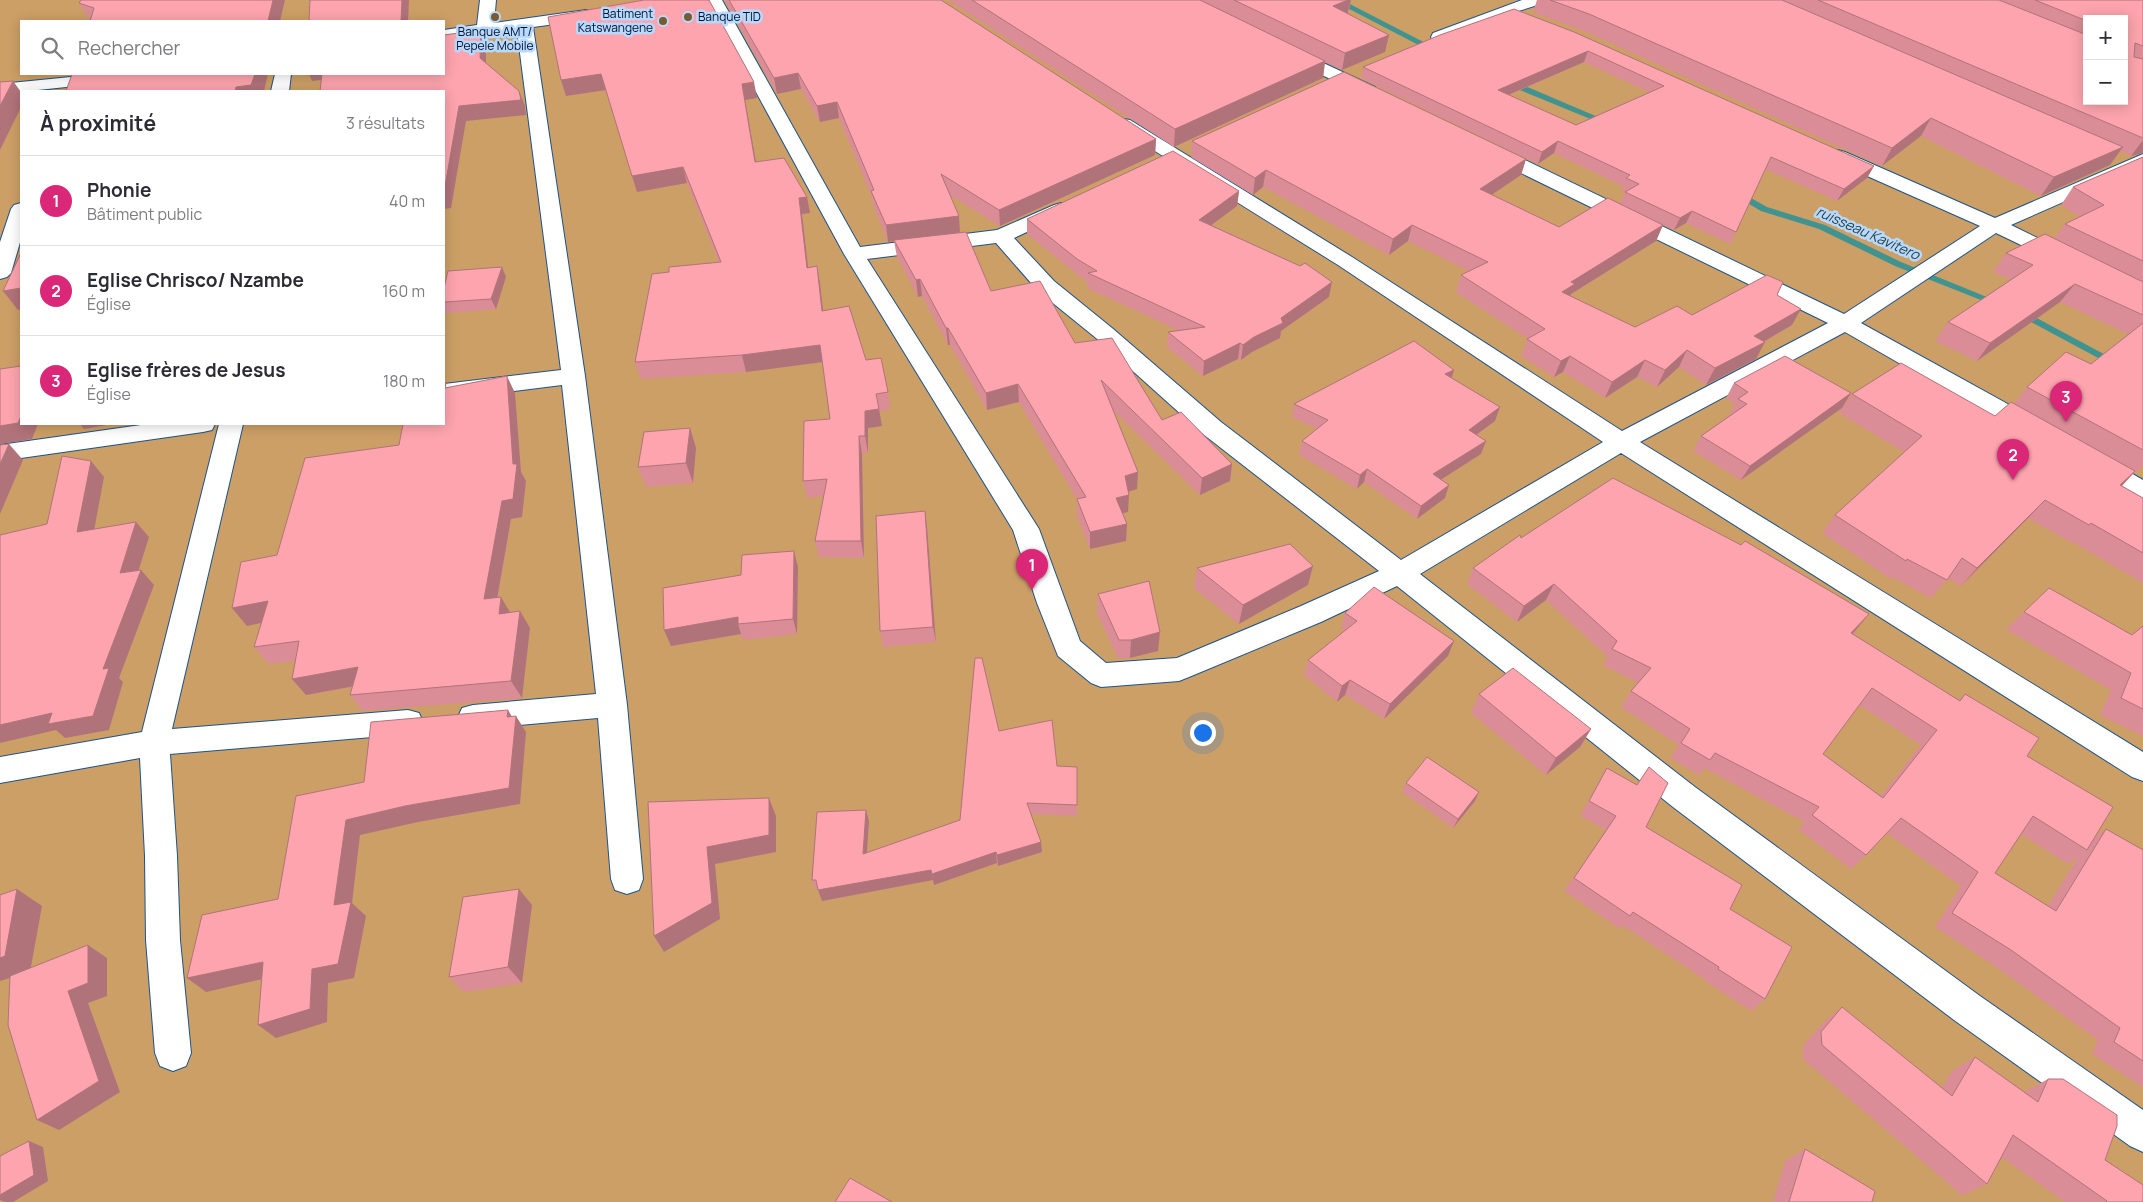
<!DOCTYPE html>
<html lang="fr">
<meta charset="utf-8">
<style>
body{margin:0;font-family:Manrope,sans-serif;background:#f7f7f7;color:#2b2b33}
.controls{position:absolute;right:15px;top:15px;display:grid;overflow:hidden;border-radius:0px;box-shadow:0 2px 12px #0003}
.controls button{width:45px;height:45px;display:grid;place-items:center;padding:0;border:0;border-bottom:1px solid #e1e1e2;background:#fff;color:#2b2b33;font:25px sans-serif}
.you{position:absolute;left:1202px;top:732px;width:18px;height:18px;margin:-12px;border:4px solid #fff;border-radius:50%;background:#1a73e8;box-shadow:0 0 0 8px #1a73e833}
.badge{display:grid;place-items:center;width:32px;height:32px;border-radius:50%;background:#db2777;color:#fff;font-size:16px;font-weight:700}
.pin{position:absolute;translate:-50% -41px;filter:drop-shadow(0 1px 2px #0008)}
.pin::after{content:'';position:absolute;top:26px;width:18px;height:15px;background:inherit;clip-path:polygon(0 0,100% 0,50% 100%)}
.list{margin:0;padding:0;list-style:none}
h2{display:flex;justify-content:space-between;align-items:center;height:65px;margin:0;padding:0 20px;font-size:21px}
h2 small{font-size:16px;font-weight:400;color:#7c7c81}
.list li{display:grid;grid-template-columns:32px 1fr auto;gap:15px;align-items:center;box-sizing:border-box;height:90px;padding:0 20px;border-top:1px solid #e1e1e2}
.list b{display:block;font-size:19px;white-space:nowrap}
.list p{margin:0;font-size:16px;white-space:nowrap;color:#7c7c81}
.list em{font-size:16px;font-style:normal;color:#7c7c81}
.icon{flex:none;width:28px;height:28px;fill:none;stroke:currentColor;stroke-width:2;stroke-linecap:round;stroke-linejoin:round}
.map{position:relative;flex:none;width:2143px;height:1202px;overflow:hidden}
.search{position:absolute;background:#fff;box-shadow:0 2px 12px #0003;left:20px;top:20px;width:425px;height:55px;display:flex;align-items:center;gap:12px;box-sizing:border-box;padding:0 18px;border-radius:0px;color:#7c7c81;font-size:19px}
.panel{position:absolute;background:#fff;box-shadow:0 2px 12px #0003;left:20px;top:90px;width:425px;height:335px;border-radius:0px}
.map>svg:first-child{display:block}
.green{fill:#cc9f66;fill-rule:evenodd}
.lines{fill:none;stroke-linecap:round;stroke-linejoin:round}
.stream{fill:#419390;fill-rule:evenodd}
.minor-casing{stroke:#1d5389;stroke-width:2}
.minor{fill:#fff;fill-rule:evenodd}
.wall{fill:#da8d96;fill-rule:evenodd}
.shaded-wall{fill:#b1737a}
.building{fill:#fda4ae;stroke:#b1737a;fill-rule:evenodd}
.poi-dot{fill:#7a5a30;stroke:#b8d9ff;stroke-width:2}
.labels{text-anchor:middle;stroke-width:5;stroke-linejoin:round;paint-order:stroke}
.far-poi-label{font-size:12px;fill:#001228;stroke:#b8d9ff;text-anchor:end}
.far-water-label{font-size:14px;font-style:italic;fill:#253f3e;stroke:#b8d9ff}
</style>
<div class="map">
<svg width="2143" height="1202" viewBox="0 0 2143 1202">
<rect width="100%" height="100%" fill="#b8d9ff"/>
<path class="green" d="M0 0H2143V1202H0ZM2087 19H2124V101H2087ZM21 21H444V74H21ZM21 91H444V424H21Z"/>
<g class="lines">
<path class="stream" d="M1332 0H1342L1439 50 1432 52Z
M1505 80H1511L1612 123 1605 125 1505 84Z
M1735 189 1767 207 1825 225 1901 262 2004 304 2002 306H1996L1895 266 1819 229 1761 211 1732 194 1731 192Z
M2020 309 2143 375V382L2016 314 2015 312Z"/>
<g class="minor-casing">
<path id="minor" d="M480 0H496L494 23 586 10 592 12 594 15 592 18 586 20 533 27 585 376 627 705 643 879 639 890 627 894 615 890 611 879 598 718 473 729 462 726 458 717 462 708 473 705 596 694 562 385 444 400V384L561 370 517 30 444 40V30L477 25Z
M706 0H722L860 247 997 230 1054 205 1061 203 1068 205 1071 209 1068 213 1014 238 1054 281 1112 328 1221 422 1401 560 1603 442 1338 265 1118 128 1115 124 1118 120 1124 119 1130 120 1352 257 1622 431 1828 323 1484 155 1482 151 1484 147 1491 145 1498 147 1844 314 1980 226 1831 160 1829 156 1831 152 1838 150 1845 152 1995 218 2143 154V167L2011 225 2070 254 2073 258 2070 262 2063 264 2056 262 1996 233 1861 323 2042 423 2045 429 2042 435 2033 437 2024 435 1845 332 1640 442 2143 752V781L2132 777 1621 453 1420 574 1695 787 1980 996 2143 1110V1152L2130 1146 1954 1020 1673 807 1397 586 1321 622 1189 677 1179 681 1101 687 1091 683 1058 656 1037 603 1013 530 844 254ZM996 243 1038 291 1096 338 1203 434 1379 571 1301 606 1177 658 1106 663 1080 641 1039 529 867 259Z
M1522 0H1546L1544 3 1512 13 1445 41H1433L1431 37 1433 33Z
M1291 48 1375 87 1378 91 1375 95 1369 96 1363 95 1285 57 1283 53 1285 49Z
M101 74H151L148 78 142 79 0 94V84Z
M275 74H291L289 91H271Z
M21 203V239L11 273 7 277 0 279V242L11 209 14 205Z
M148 424H215L212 430 203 432 0 461V445Z
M219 424H243L172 729 408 710 419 713 423 722 419 731 408 734 170 754 177 856 180 940 191 1053 186 1066 173 1071 160 1066 155 1053 146 940 145 856 140 758 0 783V757L142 732Z
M2094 454 2103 457 2143 480V500L2134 497 2085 469 2082 463 2085 457Z"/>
</g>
<use href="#minor" class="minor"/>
</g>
<path class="wall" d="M724 0H941L1156 139 1155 155 1000 226 950 195 960 232 991 291 1075 343 1162 420 1232 464 1230 481 1200 495 1112 409 1138 472 1137 489 1128 492V512L1122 513 1127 524 1126 541 1090 549 1077 516V499L1019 402 987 410 950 345H948L922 296 918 297 897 257 894 241 888 242 874 207 872 197 839 118 820 122 801 89 777 94Z
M951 0H1351L1348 14 1389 35 1385 52 1342 70 1325 62 1323 78 1174 147 951 2Z
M1537 0H2143V153L2131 156 2120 151 2110 165 2041 196 1921 136 1882 166 1584 31 1533 12ZM2087 19H2124L2087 101Z
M79 3 280 21 90 20Z
M1514 9 1874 166 1867 178 1837 201 1765 169 1730 244 1686 223 1674 230 1620 204 1625 191 1621 189 1623 186 1554 153 1538 164 1361 78 1363 67ZM1584 62 1649 92 1576 125 1509 95Z
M561 80 757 98 745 100 756 162 807 197 810 213 802 214 808 267 820 283 823 310 866 360 888 392 890 409 879 411 882 426 868 428V453H862L864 558 819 557 815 541 823 496 807 498 803 481 830 419 822 362 746 372 641 379 635 362 669 272 719 262 687 183 637 192 606 90 566 96Z
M1192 141 1526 159 1521 175 1491 195 1559 227 1663 225 1656 241 1571 294 1570 296 1635 327 1777 295 1792 325 1764 342 1756 359 1706 385 1679 367 1657 387 1637 377 1605 398 1563 372 1554 377 1521 356 1528 339 1456 292 1461 275 1469 271 1408 241 1389 255 1263 187 1253 195 1191 157Z
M2143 157V466L2135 473H2134L2122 486 2143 498V583L2073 542 2072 543 2028 518 1961 586 1948 578 1931 598 1892 577 1891 579 1822 533 1835 515 1904 452 1839 413 1852 394 1995 416 2014 404 2027 387 2091 364 2128 334 2060 302 1977 361 1935 341 1948 322 2012 280 1993 272 2006 253 2054 239 2065 224 2080 217 2061 205 2073 187Z
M1239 191 1237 206 1211 225 1332 282 1329 297 1281 331 1280 338 1252 352 1241 360 1238 359 1203 376 1167 347 1168 332 1178 330 1087 288V281L1077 274 1027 234V219Z
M506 277 496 309 445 313 444 309V288Z
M1454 370 1452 378 1495 421 1477 435 1486 441 1481 454 1441 480 1449 485 1445 498 1417 519 1364 482 1357 489 1299 455 1302 441 1317 429 1292 417 1294 404Z
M1734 383 1851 393 1842 408 1741 480 1693 451 1701 436 1732 414 1730 413 1735 404 1726 398Z
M448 387 515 393 521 472 526 481 522 517 511 519 498 597 510 613 520 611 530 628 522 698 363 711 350 695 352 687 306 695 292 679 295 661 269 664 254 647 262 622 247 626 232 608 399 445Z
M690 428 696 448 693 483 646 487 638 467Z
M925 511 927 527 936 642 883 647 880 631Z
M1521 538 1856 630 1853 634 1959 700 1965 694 2027 756 2095 837 2106 829 2143 850V1087L2092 1054 2098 1040 1992 964 1935 927 1961 886 1887 833 1866 855 1851 869 1798 829 1805 822 1704 768 1699 775 1670 758 1679 745 1621 707 1631 691 1638 683 1603 665 1608 657 1546 600 1517 622 1467 584 1473 568ZM1859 705 1921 745 1881 796 1823 754ZM2021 834 2068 864 2078 857 2048 906 1995 873Z
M1313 566 1308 585 1239 624 1194 588 1197 568Z
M798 567 797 634 743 640 741 634 671 646Z
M1098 594 1160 632 1158 651 1130 658H1118L1097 613Z
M2024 612 2132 635 2143 626V736L2100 715 2111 690 2006 629Z
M1345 613 1448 656 1384 719 1345 695 1337 702 1304 675 1308 660 1344 631 1341 629Z
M1479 694 1591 729 1580 747 1546 775 1471 713Z
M999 731 1057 766 1077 767V816L1031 814 1042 852 998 866 997 863 934 885 933 880 822 901 818 890H816L812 880 869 821 867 853 960 820Z
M1607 768 1646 827 1730 909 1765 999 1751 1011 1705 981 1706 980 1622 925 1620 929 1564 891 1606 830 1580 816 1598 783Z
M1406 783 1479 792 1475 801 1453 828 1402 792Z
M532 905 522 983 464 992 449 977Z
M1842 1007 1942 1088 1952 1071 1975 1057 2024 1092 2048 1079 2105 1160 2143 1202H2065L2002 1157 1987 1184 1962 1195 1803 1059V1046L1824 1022Z
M1805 1149 1872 1202H1773L1785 1161Z"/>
<path class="shaded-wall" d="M273 0H285L280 21H268Z
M402 0H409L408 21H401Z
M1330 0H1351L1347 15 1330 23Z
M481 30 486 45V73L480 58Z
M1389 35 1385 52 1342 70 1345 53Z
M1588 51 1584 62 1494 101 1498 90Z
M1325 61 1323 78 1174 147 1175 129Z
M798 73 801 89 777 94 774 78Z
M255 74H268L264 91H235L236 87Z
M309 74H328L330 79 312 81Z
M601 74 606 90 566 96 561 80Z
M13 81 21 92V107L0 150V106Z
M754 82 757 98 745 100 759 179 755 162 742 84Z
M519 91 525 106 526 115 466 121 451 208 444 209V192L459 106Z
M837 102 839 118 820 122 817 106Z
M1931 118 1921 136 1882 166 1892 148Z
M1156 139 1155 155 1000 226 999 210Z
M2143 140V153L2131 156Z
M1558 141 1554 153 1538 164 1542 152Z
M2123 147 2110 165 2041 196 2054 177Z
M1526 159 1521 175 1475 206 1480 189Z
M1874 166 1867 178 1837 201 1844 189Z
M683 167 687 183 637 192 632 176Z
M1266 170 1263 187 1253 195 1255 178Z
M1239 191 1237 206 1198 235 1199 220Z
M807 197 810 213 802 214 810 284 807 268 799 198Z
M1692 211 1686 223 1674 230 1680 218Z
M959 216 960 233 888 242 886 225Z
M1412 225 1408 241 1389 255 1393 239Z
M1663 225 1656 241 1571 294 1569 300 1562 292 1571 282Z
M817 266 820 283 825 327 822 311Z
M502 267 506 277 496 309 491 299Z
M920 279 922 296 918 297 916 280Z
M1332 282 1329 297 1281 331 1280 338 1252 352 1241 360 1243 345Z
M2075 284 2060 302 1977 361 1990 343Z
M21 288V309L18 310 3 291Z
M1801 309 1792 325 1753 348 1765 342 1756 359 1706 385 1715 368 1754 336Z
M946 328H948L950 345H948Z
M1240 343 1238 359 1203 376 1204 361Z
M820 345 823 362 746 372 742 355Z
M1687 350 1679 367 1657 387 1665 370Z
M1570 356 1563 372 1554 377 1561 361Z
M1645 360 1637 377 1605 398 1612 382Z
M1454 370 1450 383 1445 374Z
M507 376 515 393 521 472 526 481 522 517 511 519 494 616 484 599 502 501 513 464Z
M1018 384 1019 402 987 410 986 393Z
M1851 393 1842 408 1741 480 1750 466Z
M1500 407 1495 421 1465 443 1469 430Z
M879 409 882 426 868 428V453L865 436V411Z
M21 416V424H38L32 439 0 444V426Z
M80 424H113L84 429Z
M690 428 696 448 693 483 686 463Z
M859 436 862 453 864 558 861 541Z
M1486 441 1481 454 1428 488 1433 474Z
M9 444 23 460 0 514V464Z
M91 461 104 477 91 547 77 532Z
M1232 464 1230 481 1200 495 1202 478Z
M1367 469 1364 482 1357 489 1360 475Z
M2135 471 2118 490 2120 485Z
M1138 472 1137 489 1124 493 1125 476Z
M1449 485 1445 498 1417 519 1421 506Z
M1129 495 1128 512 1115 515 1116 498Z
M2045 500 2028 518 1961 586 1977 568Z
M925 511 927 527 936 642 933 627Z
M136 522 149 537 133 588 120 573Z
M1127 524 1126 541 1090 549V532Z
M794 551 798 567 797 634 793 619Z
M1313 566 1308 585 1239 624 1243 605Z
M141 570 154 585 119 678 123 682 109 730 65 738 56 730 0 743V725L103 669Z
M1554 584 1546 600 1517 622 1524 606Z
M501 597 511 614H499Z
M268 601 282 618 247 626 232 608Z
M520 611 530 628 522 698 511 681Z
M1869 614 1856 630 1838 649 1851 633Z
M738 617V624L741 634 671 646 664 630Z
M1160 632 1158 651 1130 658 1131 640Z
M1454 641 1448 656 1384 719 1390 704Z
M358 667 371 683 306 695 292 679Z
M1350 680 1345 695 1337 702 1342 686Z
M508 710 515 722 516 716 526 732 520 804 418 822 360 835 352 903 366 916 354 978 328 983 327 1022 276 1038 258 1025 312 969 334 905 346 820 507 717Z
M1591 729 1580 747 1546 775 1556 758Z
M1479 792 1475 801 1453 828 1458 819Z
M769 798 776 816V852L715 864 720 919 664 952 654 936 707 847Z
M866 810 869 821 866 865 863 854Z
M1041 842 1042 852 998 866 997 855Z
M996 852 997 863 934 885 932 874Z
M931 870 933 880 822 901 818 890Z
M17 889 42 906 30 972 0 981V958Z
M519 889 532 905 522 983 508 967Z
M88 945 107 958V996L88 1003 120 1092 59 1130 37 1120 68 991Z
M263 962 280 975 206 992 187 978Z
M29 1141 43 1147 48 1181 13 1202H6L0 1200V1195Z"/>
<path class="building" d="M81 0H273L268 21H90L94 8 79 3Z
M310 0H402L401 21H309Z
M644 0H709L754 82 742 84 755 162 784 158 807 197 799 198 807 268 817 266 822 311 849 306 866 360 881 358 888 392 876 394 879 409 865 411V436H859L861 541H815L827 479 803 481 804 421 830 419 820 345 742 355 635 362 652 274 669 272V267L721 262 683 167 632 176 601 74 561 80 548 17Z
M729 0H941L1156 139 999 210 941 174 959 216 886 225 871 191 874 190 837 102 817 106 798 73 774 78Z
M972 0H1200L1325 61 1175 129Z
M1234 0H1348L1333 6 1389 35 1345 53Z
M1550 0H1782L2123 147 2054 177 1931 118 1892 148 1589 14Z
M1818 0H1999L2087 35V101H2124V19H2087V21L2035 0H2143V46L2135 43 2134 57 2143 59V138Z
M1514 9 1574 32 1874 166 1844 189 1771 157 1736 232 1692 211 1680 218 1625 192 1639 184 1626 178 1630 175 1558 141 1542 152 1363 67 1440 35ZM1588 51 1664 86 1576 125 1498 90Z
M481 30 480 58 519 91 521 100 459 106 444 192V91H320L322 74H444V35Z
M1344 72 1526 159 1480 189 1559 227 1608 198 1663 225 1571 282 1575 284 1562 292 1635 327 1677 306 1692 315 1767 275 1783 282 1777 295 1801 309 1754 336 1765 342 1715 368 1687 350 1665 370 1645 360 1612 382 1570 356 1561 361 1527 339 1545 329 1461 275 1488 262 1412 225 1393 239 1266 170 1255 178 1192 141Z
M72 74H255L251 85 236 87 235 91H66Z
M13 81 0 106V82Z
M1173 151 1239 191 1199 220 1300 266 1305 263 1332 282 1281 318 1283 323 1254 337 1243 345 1240 343 1204 361 1168 332 1205 327 1088 273 1097 271 1077 259 1027 219Z
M2143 157V261L2065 224 2104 205 2073 187Z
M966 232 991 291 1040 281 1075 343 1112 338 1162 420 1181 412 1232 464 1202 478 1101 380 1138 472 1125 476 1129 495 1116 498 1127 524 1090 532 1077 499 1086 497 1018 384 986 393 948 328H946L920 279 916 280 894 240Z
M2045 234 2143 282V315L2075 284 1990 343 1948 322 2033 265 2006 253Z
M21 253V288L3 291Z
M502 267 491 299 444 302V288L448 271Z
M2143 323V450L2027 387 2066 352 2091 364Z
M1414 341 1454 370 1445 374 1500 407 1469 430 1486 441 1433 474 1449 485 1421 506 1367 469 1360 475 1302 441 1328 420 1294 404Z
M1785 356 1851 393 1750 466 1701 436 1747 404 1738 399 1748 392 1734 383Z
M1901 363 1995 416 2011 402 2135 471 2120 485 2143 498V553L2091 523 2089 525 2045 500 1977 568 1962 558 1947 580 1907 559 1906 561 1835 515 1922 436 1852 394Z
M21 366V416L18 423 0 426V369Z
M507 376 513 464H517L513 499 502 501 484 599 501 597 499 614 520 611 511 681 350 695 358 667 292 679 299 641 254 647 268 601 232 608 241 562 277 555 305 458 399 445 403 424H444V383H446L445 388Z
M690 428 686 463 638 467 644 432Z
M9 444 0 464V445Z
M62 456 91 461 77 532 136 522 120 573 141 570 103 669 109 668 93 716 48 724 52 713 0 725V535L47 524Z
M1613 478 1741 545 1745 541 1869 614 1851 633 1960 701 1965 694 2039 738 2027 756 2113 807 2087 850 2033 816 1995 873 2056 911 2106 829 2143 850V1061L2114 1042 2120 1028 2011 950 1952 913 1978 872 1901 818 1866 855 1812 815 1819 807 1715 753 1710 760 1681 743 1690 729 1631 691 1651 668 1612 649 1617 641 1554 584 1524 606 1473 568 1520 535 1521 538ZM1872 688 1937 730 1883 798 1823 754Z
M925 511 933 627 880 631 876 516Z
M1290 544 1313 566 1243 605 1197 568Z
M794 551 793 619 738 624V617L664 630 663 588 741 575 742 555Z
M1149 581 1160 632 1131 640H1119L1098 594Z
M1374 587 1454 641 1390 704 1350 680 1342 686 1308 660 1357 621 1345 613Z
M2049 588 2132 635 2143 626V709L2121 698 2131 673 2024 612Z
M975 658H982L999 731 1052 720 1057 766 1077 767V805L1027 803 1041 842 997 855 996 852 932 874 931 870 818 890 816 880H812L817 812 866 810 863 854 960 820Z
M1513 668 1591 729 1556 758 1479 694Z
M508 710 507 717 516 716 509 788 405 806 346 820 334 905 351 902 338 964 312 969 310 1009 258 1025 263 962 187 978 202 915 278 899 296 796 364 782 371 722Z
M1427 757 1479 792 1458 819 1406 783Z
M1649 767 1668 783 1646 827 1742 885 1730 909 1792 947 1765 999 1718 969 1719 967 1633 912 1630 916 1574 878 1616 816 1589 801 1607 768 1637 785Z
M769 798V835L707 847 712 903 654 936 648 802Z
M17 889 5 956 0 958V895Z
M519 889 508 967 449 977 463 897Z
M88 945V983L68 991 99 1081 37 1120 8 1025 10 976Z
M1842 1007 1952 1096 1975 1057 2038 1102 2048 1079H2063L2117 1115V1126L2105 1160 2143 1185V1202H2106L2107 1201 2013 1135 1987 1184 1822 1045 1821 1032Z
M29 1141 34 1175 0 1195V1156Z
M1805 1149 1875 1191 1872 1202H1789Z
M850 1178 892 1202H835Z"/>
<g class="poi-dot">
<circle cx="495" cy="17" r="5"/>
<circle cx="688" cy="17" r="5"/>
<circle cx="663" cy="21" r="5"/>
</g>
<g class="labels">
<g class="far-poi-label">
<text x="653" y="18">Batiment<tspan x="653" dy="14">Katswangene</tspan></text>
<text x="698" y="21" text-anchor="start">Banque TID</text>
<text x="495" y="36" text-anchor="middle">Banque AMT/<tspan x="495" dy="14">Pepele Mobile</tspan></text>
</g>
<g class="far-water-label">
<text transform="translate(1868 233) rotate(24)" y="5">ruisseau Kavitero</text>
</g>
</g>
</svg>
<div class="controls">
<button>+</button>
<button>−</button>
</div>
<div class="you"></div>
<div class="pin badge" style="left:1032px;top:590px">1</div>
<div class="pin badge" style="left:2013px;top:480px">2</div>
<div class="pin badge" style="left:2066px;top:422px">3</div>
<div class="search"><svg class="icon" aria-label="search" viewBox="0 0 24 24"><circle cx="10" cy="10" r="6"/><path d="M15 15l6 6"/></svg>Rechercher</div>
<section class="panel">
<h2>À proximité<small>3 résultats</small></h2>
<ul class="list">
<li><span class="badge">1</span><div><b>Phonie</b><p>Bâtiment public</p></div><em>40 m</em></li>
<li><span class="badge">2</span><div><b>Eglise Chrisco/ Nzambe</b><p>Église</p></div><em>160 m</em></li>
<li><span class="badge">3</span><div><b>Eglise frères de Jesus</b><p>Église</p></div><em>180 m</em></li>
</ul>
</section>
</div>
